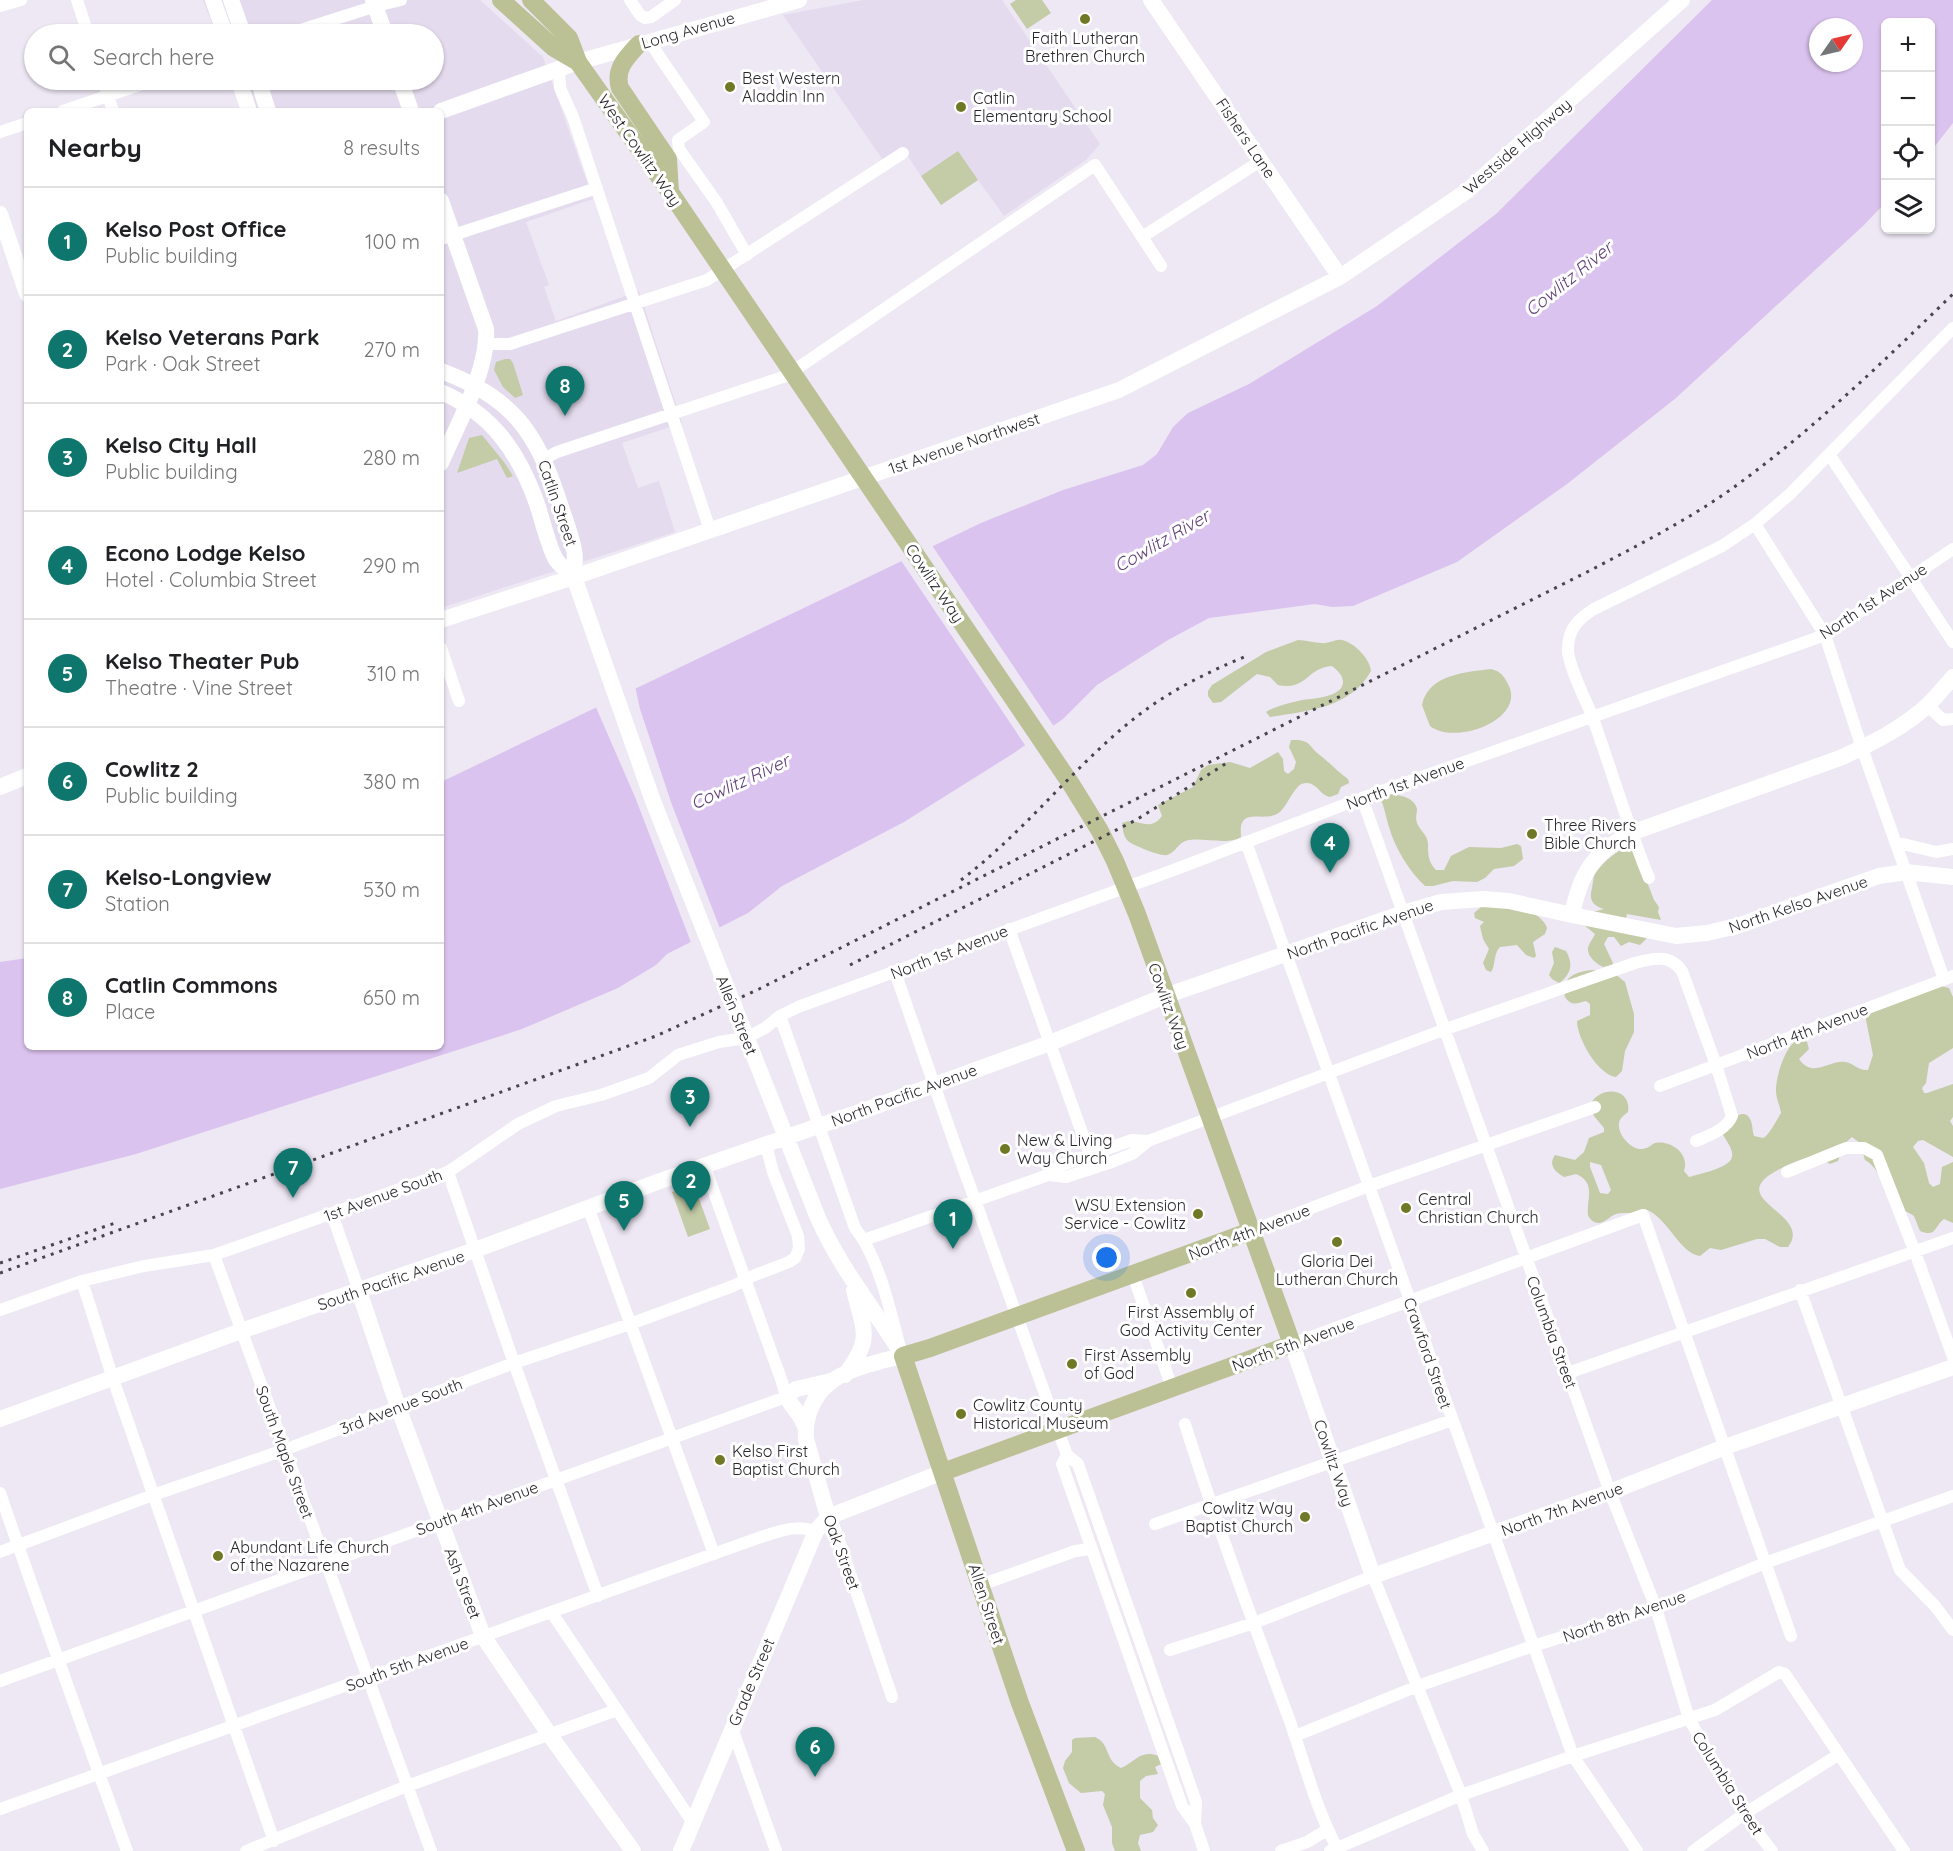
<!DOCTYPE html>
<meta charset="utf-8">
<style>
body{margin:0;font-family:Quicksand,sans-serif;background:#f6f6f6;color:#202124}
.controls{position:absolute;right:18px;top:18px;display:grid;overflow:hidden;border-radius:9px;box-shadow:0 2px 4px #0004}
.controls button{width:54px;height:54px;display:grid;place-items:center;padding:0;border:0;border-bottom:2px solid #e0e0e0;background:#fff;color:#202124;font:30px sans-serif}
.compass{position:absolute;left:1809px;top:18px;width:54px;height:54px;border-radius:50%;background:#fff;box-shadow:0 2px 4px #0004;rotate:56deg}
.you{position:absolute;left:1107px;top:1258px;width:21px;height:21px;margin:-15px;border:4px solid #fff;border-radius:50%;background:#1a73e8;box-shadow:0 0 0 9px #1a73e833}
.badge{display:grid;place-items:center;width:39px;height:39px;border-radius:50%;background:#0f766e;color:#fff;font-size:20px;font-weight:700}
.pin{position:absolute;translate:-50% -50px;filter:drop-shadow(0 2px 3px #0008)}
.pin::after{content:'';position:absolute;top:32px;width:21px;height:18px;background:inherit;clip-path:polygon(0 0,100% 0,50% 100%)}
.list{margin:0;padding:0;list-style:none}
h2{display:flex;justify-content:space-between;align-items:center;height:78px;margin:0;padding:0 24px;font-size:26px}
h2 small{font-size:20px;font-weight:400;color:#757577}
.list li{display:grid;grid-template-columns:39px 1fr auto;gap:18px;align-items:center;box-sizing:border-box;height:108px;padding:0 24px;border-top:2px solid #e0e0e0}
.list b{display:block;font-size:22px;white-space:nowrap}
.list p{margin:0;font-size:20px;white-space:nowrap;color:#757577}
.list em{font-size:20px;font-style:normal;color:#757577}
.icon{flex:none;width:33px;height:33px;fill:none;stroke:currentColor;stroke-width:2;stroke-linecap:round;stroke-linejoin:round}
.map{position:relative;flex:none;width:1953px;height:1851px;overflow:hidden}
.search{position:absolute;background:#fff;box-shadow:0 2px 4px #0004;left:24px;top:24px;width:420px;height:66px;display:flex;align-items:center;gap:15px;box-sizing:border-box;padding:0 21px;border-radius:33px;color:#757577;font-size:22px}
.panel{position:absolute;background:#fff;box-shadow:0 2px 4px #0004;left:24px;top:108px;width:420px;height:942px;border-radius:9px}
.map>svg:first-child{display:block}
.built{fill:#e5dbee}
.green{fill:#c4cba7;fill-rule:evenodd}
.water{fill:#dbc3ef;fill-rule:evenodd}
.pier{fill:#eee7f4}
.lines{fill:none;stroke-linecap:round;stroke-linejoin:round}
.street{stroke:#fff;stroke-width:12}
.secondary{stroke:#fff;stroke-width:16}
.primary{stroke:#bbc194;stroke-width:18}
.rail{stroke:#48454b;stroke-width:3;stroke-dasharray:3 6;stroke-linecap:butt}
.poi-dot{fill:#6f7925;stroke:#fff;stroke-width:2}
.labels{text-anchor:middle;stroke-width:6;stroke-linejoin:round;paint-order:stroke}
.street-label{font-size:16px;fill:#2a272c;stroke:#fff}
.poi-label{font-size:16px;fill:#2a272c;stroke:#fff;text-anchor:start}
.water-label{font-size:18px;font-style:italic;fill:#614178;stroke:#fff}
</style>
<div class="map">
<svg width="1953" height="1851" viewBox="0 0 1953 1851">
<rect width="100%" height="100%" fill="#eee7f4"/>
<path class="built" d="M203 0H480L543 57 593 199 526 222 549 285 544 287 556 321 639 291 682 423 622 443 638 488 659 481 675 532 441 608V111H242L231 80H434V34H216Z
M863 0H1002L1100 144 1086 160 1004 216 978 180 941 205 902 148 883 160 783 15Z"/>
<path class="green" d="M1016 0H1042L1051 13 1027 29 1010 4Z
M958 151 978 180 941 205 921 176Z
M505 359H510L513 363 523 395 515 398 503 387 494 370 496 362Z
M482 435 504 462 513 476 507 478 497 459 457 473 469 438Z
M1298 640C1306 640 1314 643 1322 643 1329 644 1335 639 1342 640 1355 643 1370 659 1371 671 1351 708 1307 711 1270 717L1266 712C1273 707 1289 703 1298 701 1308 698 1344 699 1343 681 1342 674 1337 670 1332 666 1306 668 1307 691 1278 685L1270 677 1257 674 1221 702 1213 703 1208 696V691L1212 685 1266 652Z
M1491 669C1500 671 1504 676 1508 684 1527 719 1456 746 1430 726L1422 705C1428 674 1467 672 1491 669Z
M1291 740C1311 739 1308 746 1321 756 1330 763 1338 772 1348 779L1349 783 1341 787 1338 794 1330 797C1318 795 1317 779 1301 784 1292 791 1289 802 1281 811 1269 823 1248 810 1242 823 1240 826 1241 833 1241 837 1230 845 1204 838 1190 840 1178 841 1177 852 1167 855 1162 857 1132 845 1128 841 1123 836 1123 829 1122 823 1137 816 1149 834 1162 816L1158 805 1193 787 1201 770 1208 765 1230 762 1250 768 1278 752 1283 759 1284 771 1288 774 1294 769 1296 762 1289 747Z
M1377 792C1389 794 1414 794 1417 809 1417 814 1415 818 1417 823 1420 831 1428 835 1428 844 1428 854 1428 862 1436 870H1444L1451 856 1469 847 1501 848 1517 844 1521 846 1523 859 1514 866 1494 869 1485 878 1477 882 1453 881 1433 886H1425C1409 871 1395 848 1389 827 1385 814 1384 803 1377 792Z
M1632 843 1654 900 1659 907 1658 912 1661 920 1627 914 1626 919 1646 936V939L1640 945 1629 942 1621 946 1614 937H1608L1604 944 1613 963 1612 965 1603 967C1597 964 1587 957 1588 948 1589 943 1593 939 1595 934L1584 925 1593 912 1604 909C1592 905 1589 900 1592 888 1593 883 1593 878 1595 874 1604 860 1618 851 1632 843Z
M1481 902C1500 905 1539 906 1547 928L1545 934 1533 942 1536 956 1534 958 1526 955 1517 945 1500 947C1493 954 1496 965 1491 972L1486 970 1483 963 1489 949 1483 939 1480 926 1484 922 1475 918 1474 913 1480 908Z
M1555 947 1566 951C1573 963 1572 974 1559 983L1552 979 1549 975 1554 963 1552 952Z
M1592 970 1615 974 1625 982 1634 1014V1032L1625 1051 1622 1071 1616 1077C1598 1075 1577 1038 1577 1021L1590 1015V1004L1586 1001C1577 1003 1572 1007 1565 997 1561 977 1575 972 1592 970Z
M1941 986 1949 988 1953 997V1048L1929 1063 1926 1083 1922 1088 1924 1093H1927L1953 1084V1117L1950 1121 1953 1126V1157L1923 1140 1918 1141 1913 1147 1924 1163 1929 1183 1933 1187 1940 1184 1942 1167 1953 1162V1223L1944 1219C1934 1226 1937 1238 1920 1231L1914 1216C1910 1213 1906 1212 1902 1209 1890 1197 1878 1166 1865 1160L1860 1143 1852 1137 1844 1144 1838 1161 1830 1164C1820 1157 1811 1156 1800 1160 1701 1198 1817 1209 1788 1247H1780L1765 1239H1757L1721 1250 1710 1248 1700 1256C1679 1253 1667 1216 1645 1209 1635 1216 1626 1211 1616 1214 1610 1216 1606 1222 1599 1223 1594 1223 1590 1220 1588 1215 1586 1200 1597 1183 1576 1174L1564 1177C1555 1172 1548 1165 1555 1155L1575 1160 1584 1152 1589 1138 1604 1132V1128L1594 1116 1590 1105C1599 1085 1632 1087 1628 1112 1624 1115 1620 1118 1619 1123 1617 1134 1631 1150 1642 1149 1647 1149 1651 1145 1655 1143 1671 1140 1690 1154 1684 1171L1689 1177C1699 1174 1730 1168 1732 1157 1734 1149 1724 1138 1721 1131 1726 1124 1744 1103 1751 1121 1753 1126 1752 1131 1754 1136L1763 1138C1769 1135 1776 1121 1781 1113 1780 1105 1776 1099 1776 1090 1776 1076 1786 1042 1801 1038L1807 1042 1809 1049 1799 1059C1813 1079 1829 1060 1845 1062 1854 1063 1858 1071 1868 1070L1873 1055 1864 1010ZM1590 1162 1601 1165 1611 1190 1608 1194 1600 1193 1590 1167Z
M694 1185 710 1229 688 1237 672 1192Z
M1095 1737C1111 1744 1104 1760 1121 1768 1134 1763 1141 1749 1158 1756L1161 1764 1155 1767 1158 1774 1146 1776 1140 1781V1798L1152 1810 1153 1818 1158 1825 1153 1832 1140 1835 1138 1843 1141 1851H1115L1112 1843V1827L1103 1805 1105 1794 1102 1791 1081 1793 1069 1783 1063 1768 1065 1761 1072 1752V1740L1075 1738Z"/>
<path class="water" d="M1712 0H1953V123L1931 151 1930 22H1886L1885 203 1863 226 1676 398 1567 484 1457 562 1353 606 1332 607 1315 604 1209 618 1168 640 1097 685 1063 719 1014 753 904 822 782 886 748 913 667 954 656 965 618 988 522 1029 136 1154 0 1189V962L27 958V1047H441V782L981 523 1063 490 1143 465 1157 454 1173 427 1188 413 1249 384 1377 306 1496 214ZM1818 27H1854V63H1818Z"/>
<path class="pier" d="M931 544 1055 728 1027 748 900 559Z
M635 686 640 709 672 805 721 931 692 945 635 797 595 705Z"/>
<g class="lines">
<path class="street" d="M77 0 88 34
M630 0 640 15 645 18 651 17 675 0
M0 6 21 0
M288 34 376 6 401 0
M649 41 704 122 678 140 679 149 717 203 747 255
M559 69 560 88 573 117 710 530
M103 80 113 111
M63 111 154 80
M0 132 27 123
M1142 237 1262 160
M441 239 597 188
M487 344H510L707 280 903 153
M1829 454 1953 642
M544 459 557 452 786 376 1095 165 1161 266
M1755 524 1825 635 1862 748 1944 979
M441 648 459 701
M1927 705 1943 720 1953 719
M1362 798 1610 1492 1656 1608 1689 1719 1744 1814 1772 1851
M1246 842 1573 1756 1637 1851
M1895 842 1936 852 1953 849
M1649 878C1627 824 1611 768 1591 713 1585 699 1567 662 1568 649 1568 629 1578 619 1594 609L1722 546 1755 524 1790 494 1953 328
M1009 929 1090 1155
M895 972 954 1142 1067 1455 1078 1464 1196 1802 1195 1824
M780 1016 855 1228C878 1256 890 1309 899 1344
M1660 1086 1953 976
M448 1172 514 1363 598 1596
M1787 1172 1846 1148H1864L1877 1155 1915 1252 1953 1357
M1048 1175 1066 1177 1112 1162 1132 1154 1148 1141 1443 1030 1635 963C1653 958 1670 954 1682 971L1716 1065 1732 1116C1726 1130 1710 1135 1696 1141
M588 1207 714 1554
M332 1214 359 1291
M1251 1231 1369 1186 1595 1107
M864 1240 1048 1175 1062 1165 1132 1140 1148 1141
M214 1255 431 1851
M1133 1275 1172 1388
M82 1281 113 1379 274 1841
M1800 1290 1900 1570 1935 1606 1953 1630
M0 1310 82 1281 144 1266 214 1255 448 1172 518 1124 556 1106 601 1095 649 1078 678 1055 719 1042 746 1038 765 1028 780 1016 798 1007 1179 868 1362 798 1825 635 1953 549
M1292 1344 1643 1215 1791 1636
M1568 1373 1953 1238
M1185 1424C1216 1523 1252 1619 1288 1716 1304 1760 1315 1807 1337 1848
M1067 1455 1062 1464 1182 1806 1195 1824 1204 1851
M0 1493C41 1613 84 1732 127 1851
M828 1517 835 1529 892 1697
M1155 1524 1452 1420
M0 1552 153 1495 284 1450 514 1363 630 1324 733 1286 755 1275 789 1262 795 1258 799 1249 798 1236 773 1172 766 1145
M981 1585 1075 1551 1091 1549
M552 1613 693 1823
M1170 1650 1254 1623 1373 1576 1461 1795 1473 1834 1483 1851
M0 1681 786 1397 782 1382 705 1167
M732 1728 776 1851
M1295 1736 1418 1686 1533 1646 1656 1608 1765 1563 1953 1496
M0 1809 764 1536C784 1530 795 1525 816 1531
M246 1851 407 1786 617 1710
M1281 1851 1307 1842 1327 1830
M1330 1851 1461 1795 1573 1756 1715 1710 1779 1672 1785 1674 1904 1851
M1693 1851 1744 1814 1838 1755"/>
<path class="secondary" d="M213 0 225 34
M231 0 243 34
M373 0 385 34
M1151 0 1340 277
M239 80 249 111
M258 80 268 111
M400 80 411 111
M441 111 578 62 799 0
M441 201 486 329C489 369 457 425 441 463
M0 214 27 294
M441 371C512 397 536 431 559 501 564 517 571 534 574 550 576 558 574 569 574 577
M441 392C493 414 519 453 537 504 542 518 549 550 557 561 562 567 568 572 574 577L653 801 818 1218C841 1270 874 1308 903 1356 883 1360 848 1369 832 1381 814 1393 804 1418 806 1439L828 1517
M441 620 574 577 1119 390 1340 277 1467 191 1682 0
M0 787 27 776
M1572 915C1580 874 1593 853 1631 833L1840 758C1871 744 1903 728 1928 705 1937 696 1945 686 1953 677
M359 1291 398 1407 483 1636 549 1734 633 1851
M1292 1344 1373 1576 1610 1492 1725 1447 1953 1367
M845 1375C873 1338 864 1332 854 1290
M0 1419 241 1331 475 1250 660 1181 882 1104 1050 1043 1165 996 1403 913 1441 902 1483 899 1509 901 1572 915 1676 936 1707 933 1737 926 1879 876 1906 872 1953 877
M805 1426 800 1416 786 1397 796 1389 831 1381
M681 1851 816 1531 828 1517 943 1472"/>
<path class="primary" d="M501 0 554 48 578 62
M531 0 569 38 578 62 670 192 1071 784 1100 831 1115 861 1137 914 1292 1344 943 1472
M639 44C627 57 614 69 620 88L668 159 670 192
M1076 1851 1020 1703 903 1356 930 1348 1251 1231"/>
<path class="rail" d="M961 880C1026 831 1075 764 1140 714 1173 689 1210 671 1249 655
M850 965 1136 820 1230 761
M0 1263 115 1223
M0 1273 656 1036 759 989 1591 570C1642 543 1694 517 1741 482 1817 426 1885 360 1953 294"/>
</g>
<g class="poi-dot">
<circle cx="1085" cy="19" r="6"/>
<circle cx="730" cy="87" r="6"/>
<circle cx="961" cy="107" r="6"/>
<circle cx="1532" cy="834" r="6"/>
<circle cx="1005" cy="1149" r="6"/>
<circle cx="1406" cy="1208" r="6"/>
<circle cx="1198" cy="1214" r="6"/>
<circle cx="1337" cy="1242" r="6"/>
<circle cx="1191" cy="1293" r="6"/>
<circle cx="1072" cy="1364" r="6"/>
<circle cx="961" cy="1414" r="6"/>
<circle cx="720" cy="1460" r="6"/>
<circle cx="1305" cy="1517" r="6"/>
<circle cx="218" cy="1556" r="6"/>
</g>
<g class="labels">
<g class="street-label">
<text transform="translate(688 30) rotate(-16)" y="6">Long Avenue</text>
<text transform="translate(1246 138) rotate(56)" y="6">Fishers Lane</text>
<text transform="translate(1517 146) rotate(-41)" y="6">Westside Highway</text>
<text transform="translate(640 150) rotate(55)" y="6">West Cowlitz Way</text>
<text transform="translate(964 443) rotate(-19)" y="6">1st Avenue Northwest</text>
<text transform="translate(558 503) rotate(71)" y="6">Catlin Street</text>
<text transform="translate(935 583) rotate(56)" y="6">Cowlitz Way</text>
<text transform="translate(1873 601) rotate(-33)" y="6">North 1st Avenue</text>
<text transform="translate(1405 783) rotate(-20)" y="6">North 1st Avenue</text>
<text transform="translate(1798 904) rotate(-19)" y="6">North Kelso Avenue</text>
<text transform="translate(1360 929) rotate(-19)" y="6">North Pacific Avenue</text>
<text transform="translate(949 952) rotate(-21)" y="6">North 1st Avenue</text>
<text transform="translate(1169 1006) rotate(70)" y="6">Cowlitz Way</text>
<text transform="translate(737 1015) rotate(68)" y="6">Allen Street</text>
<text transform="translate(1807 1031) rotate(-21)" y="6">North 4th Avenue</text>
<text transform="translate(904 1095) rotate(-20)" y="6">North Pacific Avenue</text>
<text transform="translate(383 1195) rotate(-20)" y="6">1st Avenue South</text>
<text transform="translate(1249 1232) rotate(-21)" y="6">North 4th Avenue</text>
<text transform="translate(391 1280) rotate(-19)" y="6">South Pacific Avenue</text>
<text transform="translate(1552 1332) rotate(70)" y="6">Columbia Street</text>
<text transform="translate(1293 1344) rotate(-20)" y="6">North 5th Avenue</text>
<text transform="translate(1428 1353) rotate(71)" y="6">Crawford Street</text>
<text transform="translate(401 1406) rotate(-21)" y="6">3rd Avenue South</text>
<text transform="translate(285 1452) rotate(70)" y="6">South Maple Street</text>
<text transform="translate(1334 1463) rotate(71)" y="6">Cowlitz Way</text>
<text transform="translate(477 1508) rotate(-20)" y="6">South 4th Avenue</text>
<text transform="translate(1562 1509) rotate(-20)" y="6">North 7th Avenue</text>
<text transform="translate(842 1552) rotate(70)" y="6">Oak Street</text>
<text transform="translate(463 1583) rotate(69)" y="6">Ash Street</text>
<text transform="translate(987 1604) rotate(72)" y="6">Allen Street</text>
<text transform="translate(1624 1616) rotate(-19)" y="6">North 8th Avenue</text>
<text transform="translate(407 1664) rotate(-20)" y="6">South 5th Avenue</text>
<text transform="translate(751 1682) rotate(-67)" y="6">Grade Street</text>
<text transform="translate(1728 1783) rotate(58)" y="6">Columbia Street</text>
</g>
<g class="poi-label">
<text x="1085" y="44" text-anchor="middle">Faith Lutheran<tspan x="1085" dy="18">Brethren Church</tspan></text>
<text x="742" y="84">Best Western<tspan x="742" dy="18">Aladdin Inn</tspan></text>
<text x="973" y="104">Catlin<tspan x="973" dy="18">Elementary School</tspan></text>
<text x="1544" y="831">Three Rivers<tspan x="1544" dy="18">Bible Church</tspan></text>
<text x="1017" y="1146">New &amp; Living<tspan x="1017" dy="18">Way Church</tspan></text>
<text x="1418" y="1205">Central<tspan x="1418" dy="18">Christian Church</tspan></text>
<text x="1186" y="1211" text-anchor="end">WSU Extension<tspan x="1186" dy="18">Service - Cowlitz</tspan></text>
<text x="1337" y="1267" text-anchor="middle">Gloria Dei<tspan x="1337" dy="18">Lutheran Church</tspan></text>
<text x="1191" y="1318" text-anchor="middle">First Assembly of<tspan x="1191" dy="18">God Activity Center</tspan></text>
<text x="1084" y="1361">First Assembly<tspan x="1084" dy="18">of God</tspan></text>
<text x="973" y="1411">Cowlitz County<tspan x="973" dy="18">Historical Museum</tspan></text>
<text x="732" y="1457">Kelso First<tspan x="732" dy="18">Baptist Church</tspan></text>
<text x="1293" y="1514" text-anchor="end">Cowlitz Way<tspan x="1293" dy="18">Baptist Church</tspan></text>
<text x="230" y="1553">Abundant Life Church<tspan x="230" dy="18">of the Nazarene</tspan></text>
</g>
<g class="water-label">
<text transform="translate(1569 279) rotate(-39)" y="6">Cowlitz River</text>
<text transform="translate(1162 541) rotate(-30)" y="6">Cowlitz River</text>
<text transform="translate(740 782) rotate(-25)" y="6">Cowlitz River</text>
</g>
</g>
</svg>
<div class="controls">
<button>+</button>
<button>−</button>
<button><svg class="icon" aria-label="locate" viewBox="0 0 24 24"><circle cx="12" cy="12" r="6"/><path d="M12 2v4M12 18v4M2 12h4M18 12h4"/></svg></button>
<button><svg class="icon" aria-label="layers" viewBox="0 0 24 24"><path d="M12 4l9 5-9 5-9-5zM3 14l9 5 9-5"/></svg></button>
</div>
<svg class="compass" viewBox="-18 -18 36 36"><path d="M0-13l5 13h-10z" fill="#e53935"/><path d="M0 13l5-13h-10z" fill="#757577"/></svg>
<div class="you"></div>
<div class="pin badge" style="left:953px;top:1249px">1</div>
<div class="pin badge" style="left:691px;top:1211px">2</div>
<div class="pin badge" style="left:690px;top:1127px">3</div>
<div class="pin badge" style="left:1330px;top:873px">4</div>
<div class="pin badge" style="left:624px;top:1231px">5</div>
<div class="pin badge" style="left:815px;top:1777px">6</div>
<div class="pin badge" style="left:293px;top:1198px">7</div>
<div class="pin badge" style="left:565px;top:416px">8</div>
<div class="search"><svg class="icon" aria-label="search" viewBox="0 0 24 24"><circle cx="10" cy="10" r="6"/><path d="M15 15l6 6"/></svg>Search here</div>
<section class="panel">
<h2>Nearby<small>8 results</small></h2>
<ul class="list">
<li><span class="badge">1</span><div><b>Kelso Post Office</b><p>Public building</p></div><em>100 m</em></li>
<li><span class="badge">2</span><div><b>Kelso Veterans Park</b><p>Park · Oak Street</p></div><em>270 m</em></li>
<li><span class="badge">3</span><div><b>Kelso City Hall</b><p>Public building</p></div><em>280 m</em></li>
<li><span class="badge">4</span><div><b>Econo Lodge Kelso</b><p>Hotel · Columbia Street</p></div><em>290 m</em></li>
<li><span class="badge">5</span><div><b>Kelso Theater Pub</b><p>Theatre · Vine Street</p></div><em>310 m</em></li>
<li><span class="badge">6</span><div><b>Cowlitz 2</b><p>Public building</p></div><em>380 m</em></li>
<li><span class="badge">7</span><div><b>Kelso-Longview</b><p>Station</p></div><em>530 m</em></li>
<li><span class="badge">8</span><div><b>Catlin Commons</b><p>Place</p></div><em>650 m</em></li>
</ul>
</section>
</div>
